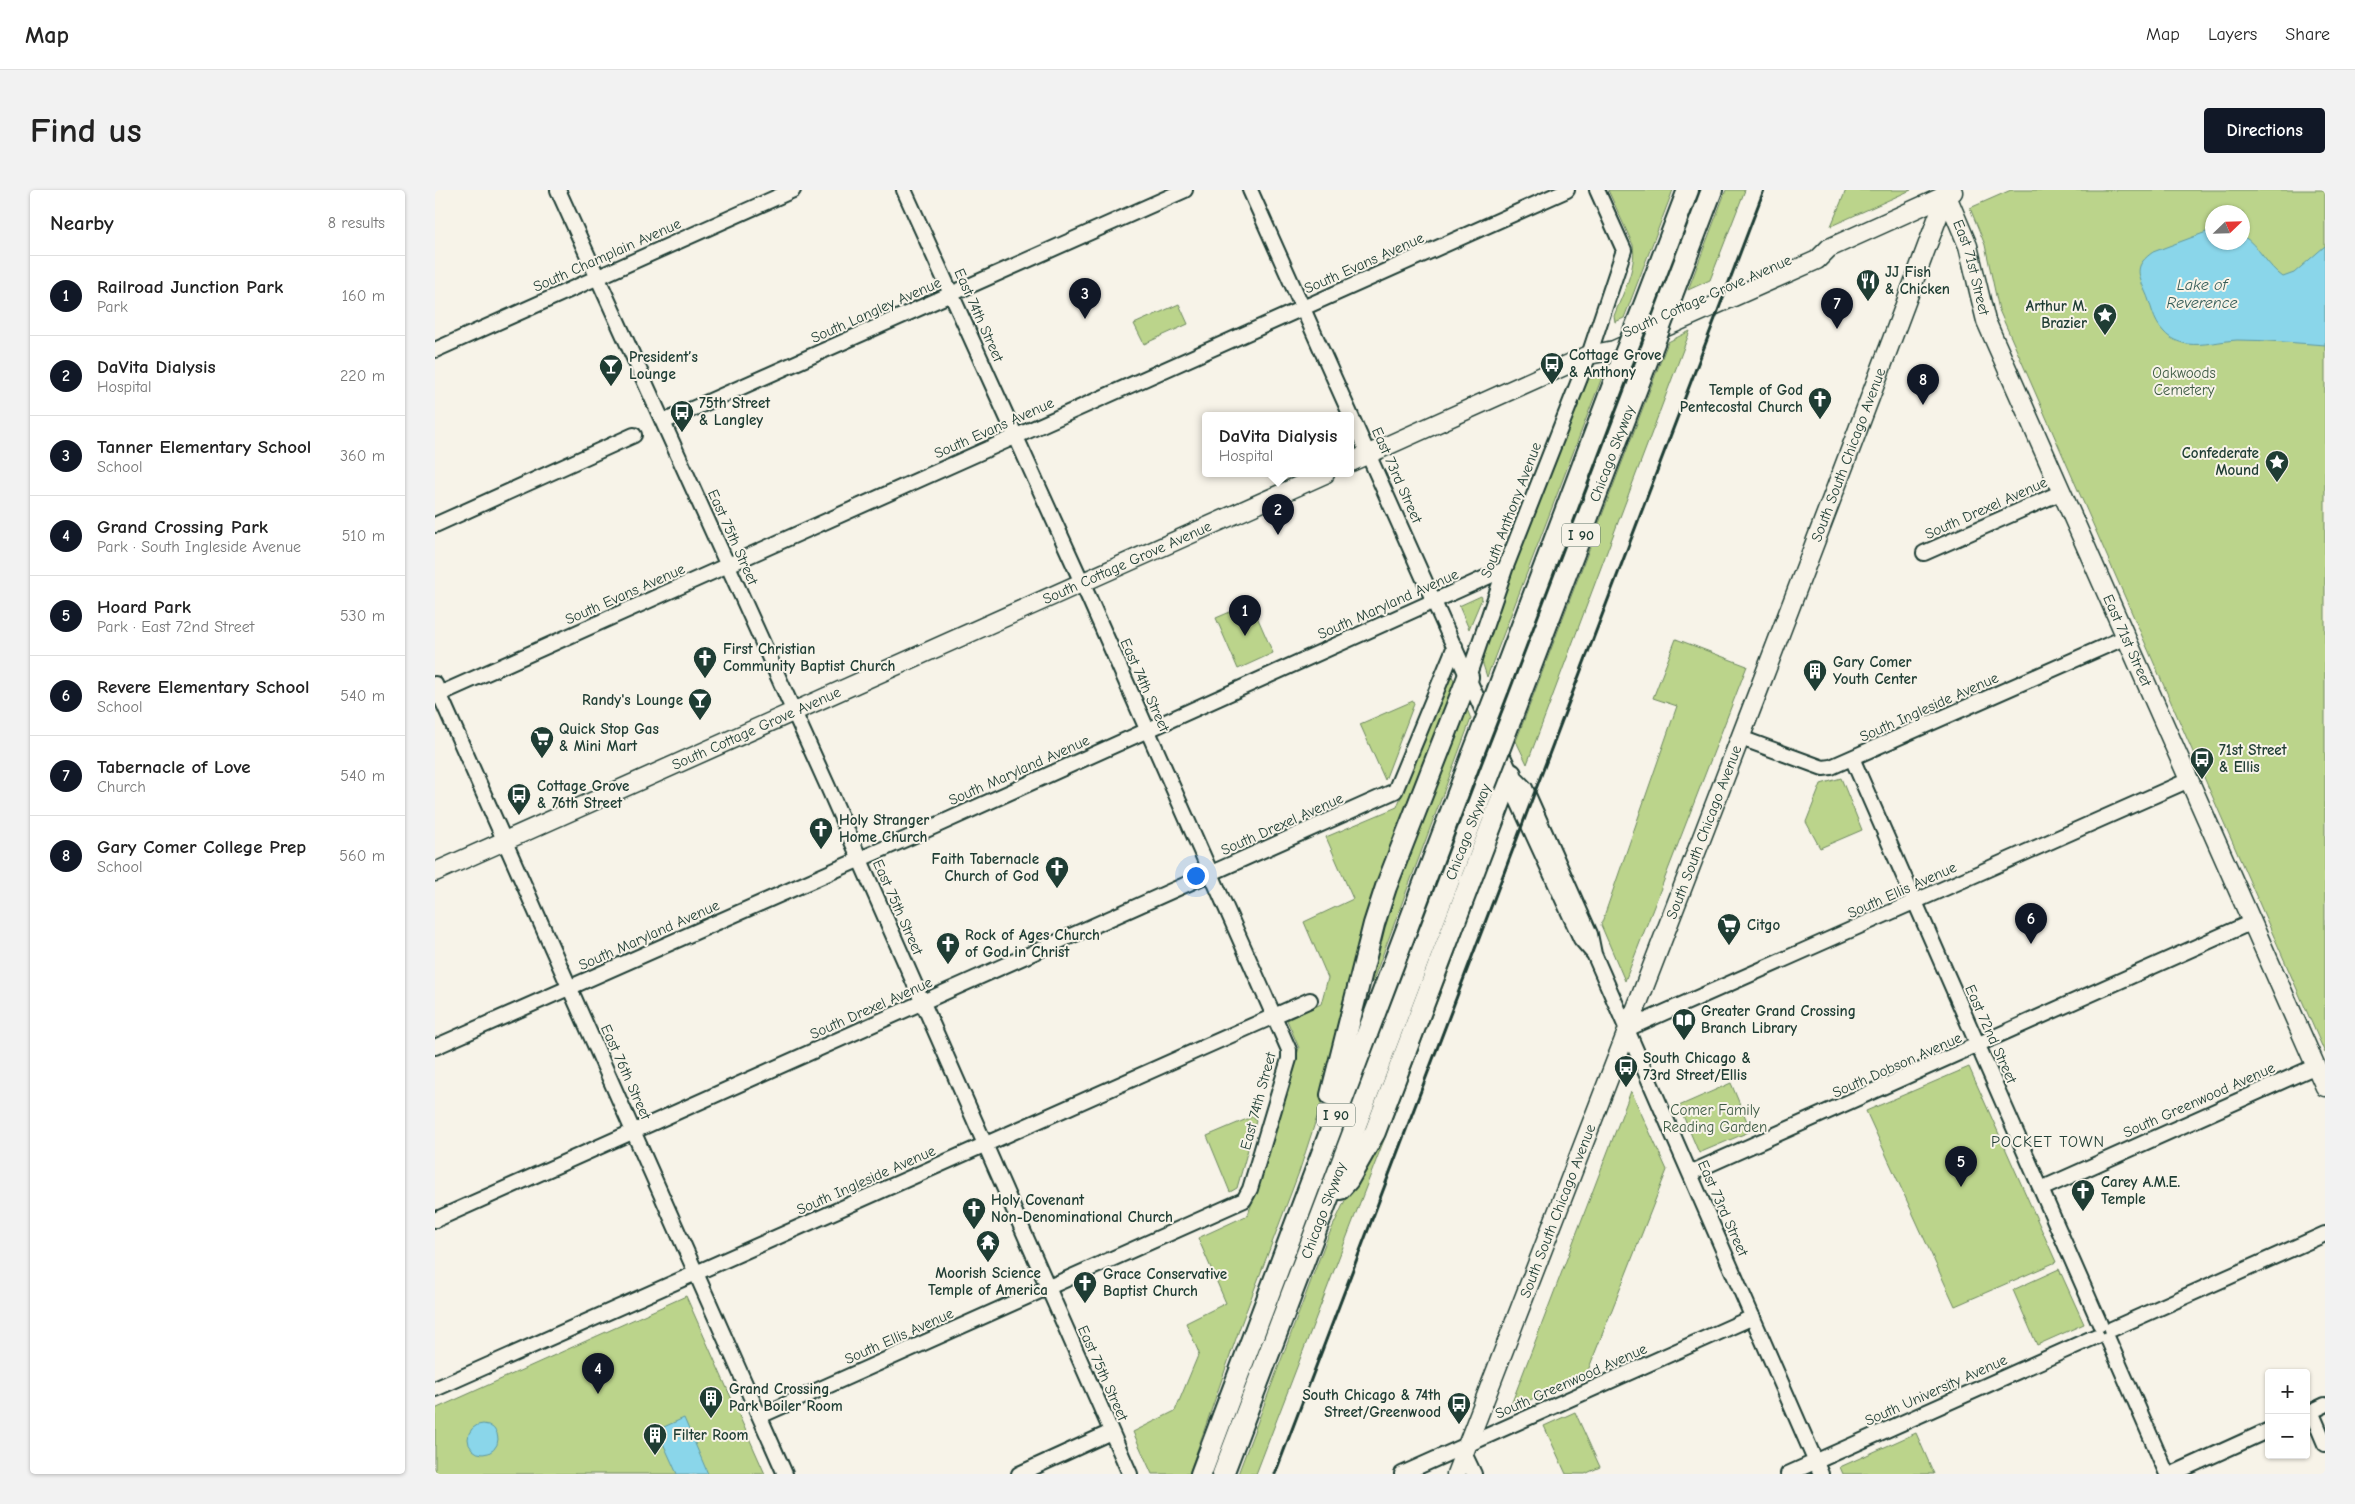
<!DOCTYPE html>
<meta charset="utf-8">
<style>
body{margin:0;font-family:"Comic Neue",sans-serif;background:#f2f2f2;color:#222}
.controls{position:absolute;right:15px;bottom:15px;display:grid;overflow:hidden;border-radius:5px;box-shadow:0 1px 4px #0004}
.controls button{width:45px;height:45px;display:grid;place-items:center;padding:0;border:0;border-bottom:1px solid #e0e0e0;background:#fff;color:#222;font:25px sans-serif}
.compass{position:absolute;left:1770px;top:15px;width:45px;height:45px;border-radius:50%;background:#fff;box-shadow:0 1px 4px #0004;rotate:67deg}
.you{position:absolute;left:760px;top:685px;width:18px;height:18px;margin:-12px;border:4px solid #fff;border-radius:50%;background:#1a73e8;box-shadow:0 0 0 8px #1a73e833}
.badge{display:grid;place-items:center;width:32px;height:32px;border-radius:50%;background:#111827;color:#fff;font-size:16px;font-weight:700}
.pin{position:absolute;translate:-50% -41px;filter:drop-shadow(0 1px 2px #0008)}
.pin::after{content:'';position:absolute;top:26px;width:18px;height:15px;background:inherit;clip-path:polygon(0 0,100% 0,50% 100%)}
.popup{position:absolute;left:767px;top:222px;width:152px;height:65px;box-sizing:border-box;display:grid;place-content:center;border-radius:5px;background:#fff;filter:drop-shadow(0 1px 4px #0005);font-size:16px;white-space:nowrap;color:#767676}
.popup b{font-size:19px;color:#222}
.popup::after{content:'';position:absolute;left:50%;top:100%;margin-left:-10px;border:10px solid transparent;border-top-color:#fff}
.list{margin:0;padding:0;list-style:none}
h2{display:flex;justify-content:space-between;align-items:center;height:65px;margin:0;padding:0 20px;font-size:21px}
h2 small{font-size:16px;font-weight:400;color:#767676}
.list li{display:grid;grid-template-columns:32px 1fr auto;gap:15px;align-items:center;box-sizing:border-box;height:80px;padding:0 20px;border-top:1px solid #e0e0e0}
.list b{display:block;font-size:19px;white-space:nowrap}
.list p{margin:0;font-size:16px;white-space:nowrap;color:#767676}
.list em{font-size:16px;font-style:normal;color:#767676}
.map{position:relative;flex:none;width:1890px;height:1284px;overflow:hidden;border-radius:5px}
header{display:flex;align-items:center;gap:30px;box-sizing:border-box;height:70px;padding:0 25px;background:#fff;border-bottom:1px solid #e0e0e0}
header strong{font-size:24px}
nav{display:flex;gap:28px;margin-inline-start:auto;font-size:18px}
.intro{display:flex;align-items:center;justify-content:space-between;box-sizing:border-box;height:120px;padding:0 30px}
h1{margin:0;font-size:35px}
.button{padding:12px 22px;border-radius:5px;background:#111827;color:#fff;font-size:18px;font-weight:700}
main{display:flex;gap:30px;padding:0 30px}
aside{flex:1;background:#fff;border-radius:5px;box-shadow:0 1px 4px #0004}
.map>svg:first-child{display:block}
.green{fill:#bbd48b;stroke:#6d8860;fill-rule:evenodd}
.water{fill:#8ad6ea;stroke:#5f99a1}
.lines{fill:none;stroke-linecap:round;stroke-linejoin:round}
.minor-casing{stroke:#1f3d34;stroke-width:18}
.major-casing{stroke:#1f3d34;stroke-width:21}
.highway-casing{stroke:#1f3d34;stroke-width:24}
.minor{stroke:#f7f3e8;stroke-width:14}
.major{stroke:#f7f3e8;stroke-width:18}
.highway{stroke:#f7f3e8;stroke-width:20}
.rail{stroke:#1f3d34;stroke-width:3}
.highway-bridge-casing{stroke:#1f3d34;stroke-width:24;stroke-linecap:butt}
.highway-bridge{stroke:#f7f3e8;stroke-width:20}
.labels{text-anchor:middle;stroke-width:4;stroke-linejoin:round;paint-order:stroke}
.shield{fill:#f7f3e8;stroke:#60746a;stroke-width:1}
.shield-label{font-size:14px;font-weight:bold;fill:#1f3d34}
.street-label{font-size:15px;fill:#1f3d34;stroke:#f7f3e8}
.poi-label{font-size:15px;font-weight:bold;fill:#1f3d34;stroke:#f7f3e8;text-anchor:start}
.park-label{font-size:15px;fill:#3e5b45;stroke:#f7f3e8}
.water-label{font-size:16px;font-style:italic;fill:#345c58;stroke:#f7f3e8}
.neighbourhood-label{font-size:16px;letter-spacing:1px;fill:#1f3d34;stroke:#f7f3e8}
</style>
<header>
<strong>Map</strong>
<nav><a>Map</a><a>Layers</a><a>Share</a></nav>
</header>
<div class="intro"><h1>Find us</h1><a class="button">Directions</a></div>
<main>
<aside>
<h2>Nearby<small>8 results</small></h2>
<ul class="list">
<li><span class="badge">1</span><div><b>Railroad Junction Park</b><p>Park</p></div><em>160 m</em></li>
<li><span class="badge">2</span><div><b>DaVita Dialysis</b><p>Hospital</p></div><em>220 m</em></li>
<li><span class="badge">3</span><div><b>Tanner Elementary School</b><p>School</p></div><em>360 m</em></li>
<li><span class="badge">4</span><div><b>Grand Crossing Park</b><p>Park · South Ingleside Avenue</p></div><em>510 m</em></li>
<li><span class="badge">5</span><div><b>Hoard Park</b><p>Park · East 72nd Street</p></div><em>530 m</em></li>
<li><span class="badge">6</span><div><b>Revere Elementary School</b><p>School</p></div><em>540 m</em></li>
<li><span class="badge">7</span><div><b>Tabernacle of Love</b><p>Church</p></div><em>540 m</em></li>
<li><span class="badge">8</span><div><b>Gary Comer College Prep</b><p>School</p></div><em>560 m</em></li>
</ul>
</aside>
<div class="map">
<svg width="1890" height="1284" viewBox="0 0 1890 1284">
<rect width="100%" height="100%" fill="#f7f3e8"/>
<filter id="ink" filterUnits="userSpaceOnUse"><feTurbulence type="fractalNoise" baseFrequency=".02" numOctaves="2"/><feDisplacementMap in="SourceGraphic" scale="10" xChannelSelector="R" yChannelSelector="G"/><feConvolveMatrix kernelMatrix="1 2 1 2 8 2 1 2 1" color-interpolation-filters="sRGB"/></filter>
<g filter="url(#ink)">
<path class="green" d="M1173 0H1238L1189 128 1180 132 1179 126C1187 105 1202 78 1198 55Z
M1291 0H1310L1275 90 1253 100Z
M1411 0H1476L1396 36Z
M1576 0H1890V863L1564 120 1550 55 1535 18ZM1778 22H1808V52H1778Z
M744 114 753 134 709 154 699 134Z
M1255 141 1092 574 1081 551 1233 152Z
M1169 182 1052 487 1045 465 1149 191Z
M1046 406 1047 408 1034 439 1024 416Z
M816 413 838 463 803 479 781 428Z
M1241 449 1312 476 1190 791 1166 735 1242 516 1218 508Z
M1016 484 1022 497 864 982 805 1137 754 1284H717L698 1242 740 1221 764 1163 751 1133 791 1113 763 1048 813 1025 864 858 852 830 886 814 893 788 869 732 918 709 891 647 962 617 1011 488Z
M978 511 979 514 950 590 925 534Z
M1032 519 1036 529 937 793 931 790 940 750 1027 520Z
M1406 588 1427 640 1385 658 1371 632 1386 594Z
M1072 620 1016 775 821 1284H803L891 1051 921 987Z
M1534 877 1621 1072 1520 1116 1431 921Z
M1296 893 1316 941 1264 963 1244 916Z
M1196 901 1232 980 1152 1183 1074 1220Z
M819 926 821 931 802 998 795 1002 772 946Z
M1624 1079 1649 1134 1602 1155 1578 1100Z
M251 1106 330 1284H0V1219Z
M1140 1222 1165 1277 1150 1284H1131L1109 1236Z
M1481 1243 1499 1284H1408L1405 1277Z"/>
<path class="water" d="M1774 41H1777L1778 52H1808V46C1824 56 1832 76 1848 87L1859 83 1890 56V155C1861 153 1831 150 1802 150 1785 151 1769 156 1752 154 1743 152 1735 149 1729 142 1717 130 1717 115 1710 101 1702 82 1700 75 1718 62Z
M249 1228 273 1284H242L222 1240Z
M33 1249a15 15 0 1 1 30 0a15 15 0 1 1-30 0Z"/>
<g class="lines">
<g class="minor-casing">
<path id="minor" d="M123 0 393 597 695 1284
M815 0 1076 584 1079 603 1146 749 1159 764
M0 160 358 0
M228 232 750 0
M0 335 199 245
M1489 363 1627 302
M1033 487 1070 379 1154 165 1189 60 1162 0
M0 494 350 1284
M0 506 1132 0
M1306 548 1388 578 1396 577 1691 447
M1417 568 1665 1134
M1076 584 1090 598 1155 744 1159 764 1386 1284
M1192 839 1754 590
M0 857 500 636 1070 379
M1255 983 1817 732
M1606 999 1881 876
M0 1030 960 601 1020 456
M1677 1139 1890 1044
M1673 1149 1732 1284
M0 1199 875 810
M1876 1221 1890 1254
M1871 1224 1890 1215
M325 1226 809 1010 815 999 854 869V860L654 408 469 0
M1029 1263 1039 1284
M584 1284 676 1242
M967 1284 1318 1127
M1353 1284 1662 1146
M1737 1284 1834 1240"/>
</g>
<g class="major-casing">
<g id="major">
<path id="s1" d="M1510 1 1533 56 1551 131 1890 897"/>
<path d="M916 272 1154 165 1179 160 1382 70 1394 58 1518 2"/>
<path id="s2" d="M0 682 890 284"/>
<path id="s3" d="M1021 1284C1186 856 1353 429 1513 0"/>
</g>
</g>
<g class="highway-casing">
<g id="highway">
<path d="M1237 105 1277 0"/>
<path d="M1208 118 1253 0"/>
<path d="M1063 499 1186 174"/>
<path id="s4" d="M1076 529 1216 161"/>
<path d="M896 905 939 734 951 697 1033 487"/>
<path d="M905 999 913 990 940 942 1076 584"/>
<path d="M766 1284 1037 566"/>
<path id="s5" d="M788 1284 1050 596"/>
</g>
</g>
<use href="#minor" class="minor"/>
<use href="#major" class="major"/>
<use href="#highway" class="highway"/>
<path class="rail" d="M840 1284 1329 0"/>
<g class="highway-bridge-casing">
<path id="highway-bridge" d="M1216 161 1237 105
M1186 174 1208 118
M1037 566 1063 499
M1050 596 1076 529"/>
</g>
<use href="#highway-bridge" class="highway-bridge"/>
</g>
</g>
<defs>
<g id="restaurant-pin" transform="scale(1.25)"><path d="M0 17L-7.5 6A9.5 9.5 0 1 1 7.5 6Z" fill="#1f3d34" stroke="#f7f3e8"/><path d="M-5-6h1v4h1v-4h1v4h1v-4h1v5L-1.5 .5V6h-2V.5L-5-1ZM5-6V6H3V1.5H1.5Q1.5-4 5-6Z" fill="#fff"/></g>
<g id="sight-pin" transform="scale(1.25)"><path d="M0 17L-7.5 6A9.5 9.5 0 1 1 7.5 6Z" fill="#1f3d34" stroke="#f7f3e8"/><path d="M0-6L1.8-2.2L6-1.7L2.9 1.2L3.7 5.4L0 3.3L-3.7 5.4L-2.9 1.2L-6-1.7L-1.8-2.2Z" fill="#fff"/></g>
<g id="bus-pin" transform="scale(1.25)"><path d="M0 17L-7.5 6A9.5 9.5 0 1 1 7.5 6Z" fill="#1f3d34" stroke="#f7f3e8"/><path d="M-5-6H5V4H4V6H2V4H-2V6H-4V4H-5ZM-3.5-4V0h7V-4ZM-3.5 1.2v1.5H-2V1.2ZM2 1.2v1.5H3.5V1.2Z" fill="#fff"/></g>
<g id="bar-pin" transform="scale(1.25)"><path d="M0 17L-7.5 6A9.5 9.5 0 1 1 7.5 6Z" fill="#1f3d34" stroke="#f7f3e8"/><path d="M-6-5H6L.8 .8V4.5H3.5V6h-7V4.5H-.8V.8Z" fill="#fff"/></g>
<g id="church-pin" transform="scale(1.25)"><path d="M0 17L-7.5 6A9.5 9.5 0 1 1 7.5 6Z" fill="#1f3d34" stroke="#f7f3e8"/><path d="M-1.2-6h2.4v3.5h3.3v2.4h-3.3V6h-2.4V-.1h-3.3v-2.4h3.3Z" fill="#fff"/></g>
<g id="building-pin" transform="scale(1.25)"><path d="M0 17L-7.5 6A9.5 9.5 0 1 1 7.5 6Z" fill="#1f3d34" stroke="#f7f3e8"/><path d="M-4-6H4V6H1V3H-1V6H-4ZM-2.5-4.3h1.7v1.8h-1.7ZM.8-4.3h1.7v1.8H.8ZM-2.5-1h1.7V.8h-1.7ZM.8-1h1.7V.8H.8Z" fill="#fff"/></g>
<g id="supermarket-pin" transform="scale(1.25)"><path d="M0 17L-7.5 6A9.5 9.5 0 1 1 7.5 6Z" fill="#1f3d34" stroke="#f7f3e8"/><path d="M-6-5.5h2.5l.6 2H6L4.5 2H-2.5L-4.4-4H-6ZM-1.5 3.2a1.3 1.3 0 1 0 .1 0ZM3 3.2a1.3 1.3 0 1 0 .1 0Z" fill="#fff"/></g>
<g id="library-pin" transform="scale(1.25)"><path d="M0 17L-7.5 6A9.5 9.5 0 1 1 7.5 6Z" fill="#1f3d34" stroke="#f7f3e8"/><path d="M-6-4Q-3-5.5-.7-3.5V5Q-3 3-6 4ZM6-4Q3-5.5 .7-3.5V5Q3 3 6 4Z" fill="#fff"/></g>
<g id="temple-pin" transform="scale(1.25)"><path d="M0 17L-7.5 6A9.5 9.5 0 1 1 7.5 6Z" fill="#1f3d34" stroke="#f7f3e8"/><path d="M0-6L5-2H3V0L6.5 2.5H4V6H1.5V3h-3V6H-4V2.5H-6.5L-3 0V-2H-5Z" fill="#fff"/></g>
</defs>
<g fill-rule="evenodd">
<use href="#restaurant-pin" x="1433" y="91"/>
<use href="#sight-pin" x="1670" y="125"/>
<use href="#bus-pin" x="1117" y="174"/>
<use href="#bar-pin" x="176" y="176"/>
<use href="#church-pin" x="1385" y="209"/>
<use href="#bus-pin" x="247" y="222"/>
<use href="#sight-pin" x="1842" y="272"/>
<use href="#church-pin" x="270" y="468"/>
<use href="#building-pin" x="1380" y="481"/>
<use href="#bar-pin" x="265" y="510"/>
<use href="#supermarket-pin" x="107" y="548"/>
<use href="#bus-pin" x="1767" y="569"/>
<use href="#bus-pin" x="84" y="605"/>
<use href="#church-pin" x="386" y="639"/>
<use href="#church-pin" x="622" y="678"/>
<use href="#supermarket-pin" x="1294" y="735"/>
<use href="#church-pin" x="513" y="754"/>
<use href="#library-pin" x="1249" y="830"/>
<use href="#bus-pin" x="1191" y="877"/>
<use href="#church-pin" x="1648" y="1001"/>
<use href="#church-pin" x="539" y="1019"/>
<use href="#temple-pin" x="553" y="1052"/>
<use href="#church-pin" x="650" y="1093"/>
<use href="#building-pin" x="276" y="1208"/>
<use href="#bus-pin" x="1024" y="1214"/>
<use href="#building-pin" x="220" y="1245"/>
</g>
<g class="labels">
<g class="shield">
<rect x="1127" y="333.5" width="38" height="23" rx="4"/>
<rect x="882" y="913.5" width="38" height="23" rx="4"/>
</g>
<g class="shield-label">
<text x="1146" y="350">I 90</text>
<text x="901" y="930">I 90</text>
</g>
<g class="street-label">
<text transform="translate(172 65) rotate(-24)" y="5">South Champlain Avenue</text>
<text transform="translate(929 73) rotate(-24)" y="5">South Evans Avenue</text>
<text dy="5" stroke="none"><textPath href="#s1" startOffset="81">East 71st Street</textPath></text>
<text transform="translate(1272 106) rotate(-24)" y="5">South Cottage Grove Avenue</text>
<text transform="translate(441 120) rotate(-24)" y="5">South Langley Avenue</text>
<text transform="translate(544 125) rotate(66)" y="5">East 74th Street</text>
<text transform="translate(559 238) rotate(-24)" y="5">South Evans Avenue</text>
<text dy="5" stroke="none"><textPath href="#s4" startOffset="284">Chicago Skyway</textPath></text>
<text dy="5" stroke="none"><textPath href="#s3" startOffset="1092">South South Chicago Avenue</textPath></text>
<text transform="translate(962 285) rotate(66)" y="5">East 73rd Street</text>
<text transform="translate(1551 318) rotate(-24)" y="5">South Drexel Avenue</text>
<text transform="translate(1076 320) rotate(-69)" y="5">South Anthony Avenue</text>
<text transform="translate(298 347) rotate(66)" y="5">East 75th Street</text>
<text dy="5" stroke="none"><textPath href="#s2" startOffset="758">South Cottage Grove Avenue</textPath></text>
<text transform="translate(190 404) rotate(-24)" y="5">South Evans Avenue</text>
<text transform="translate(953 414) rotate(-24)" y="5">South Maryland Avenue</text>
<text dy="5" stroke="none"><textPath href="#s1" startOffset="486">East 71st Street</textPath></text>
<text transform="translate(710 495) rotate(66)" y="5">East 74th Street</text>
<text transform="translate(1494 517) rotate(-24)" y="5">South Ingleside Avenue</text>
<text dy="5" stroke="none"><textPath href="#s2" startOffset="352">South Cottage Grove Avenue</textPath></text>
<text transform="translate(584 580) rotate(-24)" y="5">South Maryland Avenue</text>
<text transform="translate(847 634) rotate(-24)" y="5">South Drexel Avenue</text>
<text transform="translate(1033 642) rotate(-69)" y="5">Chicago Skyway</text>
<text dy="5" stroke="none"><textPath href="#s3" startOffset="688">South South Chicago Avenue</textPath></text>
<text transform="translate(1467 700) rotate(-24)" y="5">South Ellis Avenue</text>
<text transform="translate(463 717) rotate(66)" y="5">East 75th Street</text>
<text transform="translate(214 745) rotate(-24)" y="5">South Maryland Avenue</text>
<text transform="translate(436 818) rotate(-24)" y="5">South Drexel Avenue</text>
<text transform="translate(1556 844) rotate(66)" y="5">East 72nd Street</text>
<text transform="translate(1462 875) rotate(-24)" y="5">South Dobson Avenue</text>
<text transform="translate(191 882) rotate(66)" y="5">East 76th Street</text>
<text transform="translate(1764 910) rotate(-24)" y="5">South Greenwood Avenue</text>
<text transform="translate(823 911) rotate(-75)" y="5">East 74th Street</text>
<text transform="translate(431 990) rotate(-24)" y="5">South Ingleside Avenue</text>
<text transform="translate(1288 1018) rotate(66)" y="5">East 73rd Street</text>
<text dy="5" stroke="none"><textPath href="#s3" startOffset="282">South South Chicago Avenue</textPath></text>
<text dy="5" stroke="none"><textPath href="#s5" startOffset="282">Chicago Skyway</textPath></text>
<text transform="translate(464 1146) rotate(-24)" y="5">South Ellis Avenue</text>
<text transform="translate(668 1183) rotate(66)" y="5">East 75th Street</text>
<text transform="translate(1136 1191) rotate(-24)" y="5">South Greenwood Avenue</text>
<text transform="translate(1501 1200) rotate(-24)" y="5">South University Avenue</text>
</g>
<g class="poi-label">
<text x="1450" y="87">JJ Fish<tspan x="1450" dy="17">&amp; Chicken</tspan></text>
<text x="1652" y="121" text-anchor="end">Arthur M.<tspan x="1652" dy="17">Brazier</tspan></text>
<text x="1134" y="170">Cottage Grove<tspan x="1134" dy="17">&amp; Anthony</tspan></text>
<text x="194" y="172">President’s<tspan x="194" dy="17">Lounge</tspan></text>
<text x="1368" y="205" text-anchor="end">Temple of God<tspan x="1368" dy="17">Pentecostal Church</tspan></text>
<text x="264" y="218">75th Street<tspan x="264" dy="17">&amp; Langley</tspan></text>
<text x="1824" y="268" text-anchor="end">Confederate<tspan x="1824" dy="17">Mound</tspan></text>
<text x="288" y="464">First Christian<tspan x="288" dy="17">Community Baptist Church</tspan></text>
<text x="1398" y="477">Gary Comer<tspan x="1398" dy="17">Youth Center</tspan></text>
<text x="248" y="515" text-anchor="end">Randy's Lounge</text>
<text x="124" y="544">Quick Stop Gas<tspan x="124" dy="17">&amp; Mini Mart</tspan></text>
<text x="1784" y="565">71st Street<tspan x="1784" dy="17">&amp; Ellis</tspan></text>
<text x="102" y="601">Cottage Grove<tspan x="102" dy="17">&amp; 76th Street</tspan></text>
<text x="404" y="635">Holy Stranger<tspan x="404" dy="17">Home Church</tspan></text>
<text x="604" y="674" text-anchor="end">Faith Tabernacle<tspan x="604" dy="17">Church of God</tspan></text>
<text x="1312" y="740">Citgo</text>
<text x="530" y="750">Rock of Ages Church<tspan x="530" dy="17">of God in Christ</tspan></text>
<text x="1266" y="826">Greater Grand Crossing<tspan x="1266" dy="17">Branch Library</tspan></text>
<text x="1208" y="873">South Chicago &amp;<tspan x="1208" dy="17">73rd Street/Ellis</tspan></text>
<text x="1666" y="997">Carey A.M.E.<tspan x="1666" dy="17">Temple</tspan></text>
<text x="556" y="1015">Holy Covenant<tspan x="556" dy="17">Non-Denominational Church</tspan></text>
<text x="553" y="1088" text-anchor="middle">Moorish Science<tspan x="553" dy="17">Temple of America</tspan></text>
<text x="668" y="1089">Grace Conservative<tspan x="668" dy="17">Baptist Church</tspan></text>
<text x="294" y="1204">Grand Crossing<tspan x="294" dy="17">Park Boiler Room</tspan></text>
<text x="1006" y="1210" text-anchor="end">South Chicago &amp; 74th<tspan x="1006" dy="17">Street/Greenwood</tspan></text>
<text x="238" y="1250">Filter Room</text>
</g>
<g class="park-label">
<text x="1749" y="188">Oakwoods<tspan x="1749" dy="17">Cemetery</tspan></text>
<text x="1280" y="925">Comer Family<tspan x="1280" dy="17">Reading Garden</tspan></text>
</g>
<g class="water-label">
<text x="1767" y="100">Lake of<tspan x="1767" dy="18">Reverence</tspan></text>
</g>
<g class="neighbourhood-label">
<text x="1613" y="957">POCKET TOWN</text>
</g>
</g>
</svg>
<div class="controls">
<button>+</button>
<button>−</button>
</div>
<svg class="compass" viewBox="-18 -18 36 36"><path d="M0-13l5 13h-10z" fill="#e53935"/><path d="M0 13l5-13h-10z" fill="#767676"/></svg>
<div class="you"></div>
<div class="pin badge" style="left:810px;top:446px">1</div>
<div class="pin badge" style="left:843px;top:345px">2</div>
<div class="popup"><b>DaVita Dialysis</b>Hospital</div>
<div class="pin badge" style="left:650px;top:129px">3</div>
<div class="pin badge" style="left:163px;top:1204px">4</div>
<div class="pin badge" style="left:1526px;top:997px">5</div>
<div class="pin badge" style="left:1596px;top:754px">6</div>
<div class="pin badge" style="left:1402px;top:139px">7</div>
<div class="pin badge" style="left:1488px;top:215px">8</div>
</div>
</main>
